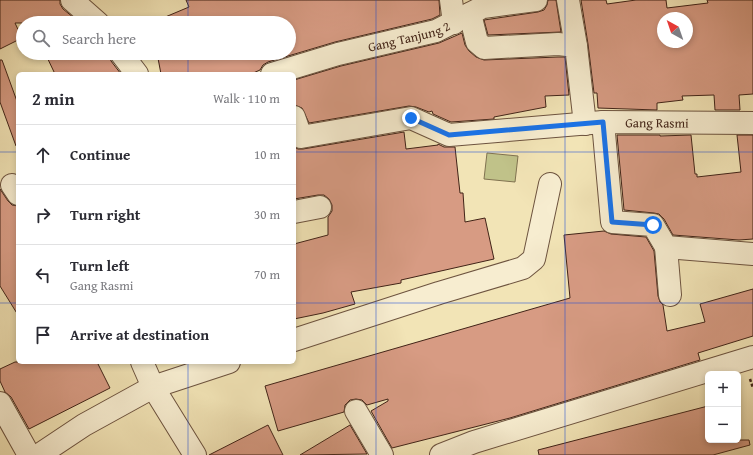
<!DOCTYPE html>
<meta charset="utf-8">
<style>
body{margin:0;font-family:"Gentium Book Plus",serif;background:#f7f7f7;color:#2b2b33}
.controls{position:absolute;right:12px;bottom:12px;display:grid;overflow:hidden;border-radius:6px;box-shadow:0 2px 6px #0003}
.controls button{width:36px;height:36px;display:grid;place-items:center;padding:0;border:0;border-bottom:1px solid #e1e1e2;background:#fff;color:#2b2b33;font:20px sans-serif}
.compass{position:absolute;left:657px;top:12px;width:36px;height:36px;border-radius:50%;background:#fff;box-shadow:0 2px 6px #0003;rotate:320deg}
.stop{position:absolute;width:12px;height:12px;margin:-9px;border:3px solid #1a73e8;border-radius:50%;background:#fff}
.stop.end{background:#1a73e8;border-color:#fff;box-shadow:0 1px 4px #0008}
.list{margin:0;padding:0;list-style:none}
h2{display:flex;justify-content:space-between;align-items:center;height:52px;margin:0;padding:0 16px;font-size:17px}
h2 small{font-size:13px;font-weight:400;color:#7c7c81}
.list li{display:grid;grid-template-columns:26px 1fr auto;gap:12px;align-items:center;box-sizing:border-box;height:60px;padding:0 16px;border-top:1px solid #e1e1e2}
.list b{display:block;font-size:15px;white-space:nowrap}
.list p{margin:0;font-size:13px;white-space:nowrap;color:#7c7c81}
.list em{font-size:13px;font-style:normal;color:#7c7c81}
.icon{flex:none;width:22px;height:22px;fill:none;stroke:currentColor;stroke-width:2;stroke-linecap:round;stroke-linejoin:round}
.map{position:relative;flex:none;width:753px;height:455px;overflow:hidden}
.search{position:absolute;background:#fff;box-shadow:0 2px 6px #0003;left:16px;top:16px;width:280px;height:44px;display:flex;align-items:center;gap:10px;box-sizing:border-box;padding:0 14px;border-radius:22px;color:#7c7c81;font-size:15px}
.panel{position:absolute;background:#fff;box-shadow:0 2px 6px #0003;left:16px;top:72px;width:280px;height:292px;border-radius:6px}
.map>svg:first-child{display:block}
.green{fill:#c0c289;stroke:#807250}
.building{fill:#d79b83;stroke:#412317;fill-rule:evenodd}
.lines{fill:none;stroke-linecap:round;stroke-linejoin:round}
.minor-casing{stroke:#6d533f;stroke-width:24}
.path{stroke:#412317;stroke-width:2.5;stroke-dasharray:3 2;stroke-linecap:butt}
.minor{stroke:#f7edd0;stroke-width:22}
.route{stroke:#1a73e8;stroke-width:5}
.grid{fill:none;stroke:#1d4ed8;stroke-width:1;stroke-opacity:0.55}
.labels{text-anchor:middle;stroke-width:3.5;stroke-linejoin:round;paint-order:stroke}
.street-label{font-size:13px;fill:#412317;stroke:#f7edd0}
</style>
<div class="map">
<svg width="753" height="455" viewBox="0 0 753 455">
<rect width="100%" height="100%" fill="#f2e4b6"/>
<filter id="stains"><feTurbulence type="fractalNoise" baseFrequency=".005" numOctaves="4"/><feColorMatrix values="0 0 0 0 .2 0 0 0 0 .09 0 0 0 0 .02 0 0 0 .5 -.17"/></filter>
<radialGradient id="worn" r=".72"><stop offset=".6" stop-color="#630" stop-opacity="0"/><stop offset="1" stop-color="#630" stop-opacity=".3"/></radialGradient>
<path class="green" d="M487 153 518 156 515 182 484 179Z"/>
<path class="building" d="M0 0H60V4L63 9 74 18 76 23H15L22 38 0 49Z
M186 0H439L440 15 432 19 335 42 268 62 263 65 260 70 251 74H161L157 53H289V23H151L189 7Z
M548 0H556L561 32 488 35 484 20 538 12 544 10 547 5Z
M581 0H606L607 4 636 0H666L667 8 708 3 707 0H753V94L739 95 740 110H715L714 95 682 96 683 100 657 103V110L598 108 597 93H594L588 44ZM663 18H687V42H663Z
M462 33 465 45 469 51 476 57 484 60 558 57H565L569 95 545 96 546 107 494 117V119L451 122 433 114 432 111 429 112 416 107 409 106 309 123 302 108 294 105V80L341 66 439 43Z
M45 53H109L111 61 121 74H55Z
M0 60H2L18 104V145L16 146 0 102Z
M404 132 406 149 438 145V144L444 147H455L460 193H463L465 222 485 218 494 259 401 280V283L351 292 355 304 323 313 294 319V244L328 235V217L332 211V205L329 199 324 195H318L294 199V147L298 149H303Z
M617 135H660V136L691 135 695 174H697V177L741 172 737 135H753V239L739 240 673 235 664 219 659 214 654 213 624 210Z
M0 189 8 201 12 205 18 206V315L0 286Z
M604 231 611 234 646 237 654 251 658 296 660 302 663 305 667 331 705 322 700 304 753 289V336L698 353 700 360 510 418 392 448 371 411 388 401V399L367 405 362 400 356 399 350 400 345 405 344 412 278 431 265 386 570 298 564 235Z
M15 362H97L110 388 29 429 11 397 5 392 0 381V369Z
M708 406V440H749L750 445 713 455H539L538 450Z
M268 425 283 455H209Z
M350 425 367 454 300 455Z"/>
<g class="lines">
<g class="minor-casing">
<g id="minor">
<path d="M72 0 98 23"/>
<path d="M451 0 454 23"/>
<path d="M568 0 576 46"/>
<path d="M470 14 477 42 484 48 558 44 576 46 585 124"/>
<path d="M121 53 137 74"/>
<path id="s1" d="M272 74 338 54 436 31 483 7 536 0"/>
<path id="s2" d="M294 117 301 137 411 118 449 135 603 122 753 123"/>
<path d="M603 122 612 222 653 225 666 247 753 254"/>
<path d="M12 185 18 194"/>
<path d="M294 212 320 207"/>
<path d="M666 247 670 295"/>
<path d="M294 340 439 293 523 268 534 259 550 184"/>
<path d="M142 362 153 387 195 455"/>
<path d="M0 403 29 455"/>
<path d="M356 411 382 455"/>
<path d="M39 455 84 425 153 387 229 362"/>
<path d="M441 455 474 442 753 357"/>
</g>
</g>
<path class="path" d="M750 379 753 388"/>
<use href="#minor" class="minor"/>
</g>
<g class="lines">
<path class="route" d="M411 118 449 135 603 122 612 222 653 225"/>
</g>
<path class="grid" d="M188 0V23M376 0V455M565 0V455M188 53V74M0 152H18M294 152H753M0 303H18M294 303H753M188 362V455"/>
<g class="labels">
<g class="street-label">
<text dy="5" stroke="none"><textPath href="#s1" startOffset="142">Gang Tanjung 2</textPath></text>
<text dy="5" stroke="none"><textPath href="#s2" startOffset="383">Gang Rasmi</textPath></text>
</g>
</g>
<rect width="100%" height="100%" filter="url(#stains)"/>
<rect width="100%" height="100%" fill="url(#worn)"/>
</svg>
<div class="controls">
<button>+</button>
<button>−</button>
</div>
<svg class="compass" viewBox="-18 -18 36 36"><path d="M0-13l5 13h-10z" fill="#e53935"/><path d="M0 13l5-13h-10z" fill="#7c7c81"/></svg>
<div class="stop" style="left:653px;top:225px"></div>
<div class="stop end" style="left:411px;top:118px"></div>
<div class="search"><svg class="icon" aria-label="search" viewBox="0 0 24 24"><circle cx="10" cy="10" r="6"/><path d="M15 15l6 6"/></svg>Search here</div>
<section class="panel">
<h2>2 min<small>Walk · 110 m</small></h2>
<ul class="list">
<li><svg class="icon" aria-label="ahead" viewBox="0 0 24 24"><path d="M12 20V5M6 11l6-6 6 6"/></svg><div><b>Continue</b></div><em>10 m</em></li>
<li><svg class="icon" aria-label="right" viewBox="0 0 24 24"><path d="M7 20v-9h11M14 6l5 5-5 5"/></svg><div><b>Turn right</b></div><em>30 m</em></li>
<li><svg class="icon" aria-label="left" viewBox="0 0 24 24"><path d="M17 20v-9H6M10 6l-5 5 5 5"/></svg><div><b>Turn left</b><p>Gang Rasmi</p></div><em>70 m</em></li>
<li><svg class="icon" aria-label="arrive" viewBox="0 0 24 24"><path d="M6 21V4h12l-3 4 3 4H6"/></svg><div><b>Arrive at destination</b></div></li>
</ul>
</section>
</div>
